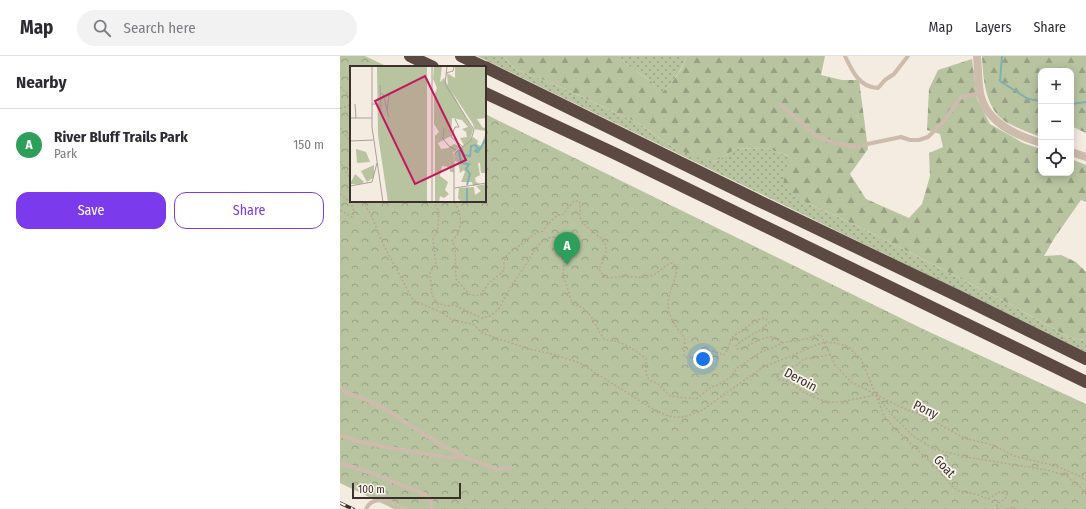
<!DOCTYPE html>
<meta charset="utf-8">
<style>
body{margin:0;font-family:"Fira Sans Condensed",sans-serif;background:#f2f2f3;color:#2b2b33}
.controls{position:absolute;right:12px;top:12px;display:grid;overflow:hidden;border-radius:8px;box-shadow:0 2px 10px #0003}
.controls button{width:36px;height:36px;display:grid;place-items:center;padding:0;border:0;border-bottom:1px solid #e1e1e2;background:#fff;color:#2b2b33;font:20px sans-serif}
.scale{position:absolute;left:12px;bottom:10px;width:109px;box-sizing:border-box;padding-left:4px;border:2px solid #3b302b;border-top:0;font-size:11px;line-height:14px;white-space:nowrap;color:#3b302b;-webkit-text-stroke:3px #fbf5ee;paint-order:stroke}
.you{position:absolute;left:363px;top:303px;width:14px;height:14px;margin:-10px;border:3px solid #fff;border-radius:50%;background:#1a73e8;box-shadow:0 0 0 6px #1a73e833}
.badge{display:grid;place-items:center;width:26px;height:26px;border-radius:50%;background:#7c3aed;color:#fff;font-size:13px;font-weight:700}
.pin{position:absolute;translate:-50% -33px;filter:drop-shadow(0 1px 2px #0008)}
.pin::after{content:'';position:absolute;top:21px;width:14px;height:12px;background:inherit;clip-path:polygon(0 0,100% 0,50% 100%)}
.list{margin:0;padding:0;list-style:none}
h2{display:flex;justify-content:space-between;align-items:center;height:52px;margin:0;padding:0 16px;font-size:17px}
h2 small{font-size:13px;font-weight:400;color:#7c7c81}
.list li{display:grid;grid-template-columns:26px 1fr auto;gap:12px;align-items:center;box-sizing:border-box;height:72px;padding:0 16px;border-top:1px solid #e1e1e2}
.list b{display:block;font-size:15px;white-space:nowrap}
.list p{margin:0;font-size:13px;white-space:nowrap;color:#7c7c81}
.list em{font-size:13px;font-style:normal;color:#7c7c81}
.actions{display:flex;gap:8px;padding:12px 16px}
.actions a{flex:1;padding:9px 0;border:1px solid #7c3aed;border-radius:12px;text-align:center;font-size:14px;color:#7c3aed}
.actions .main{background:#7c3aed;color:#fff}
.icon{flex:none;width:22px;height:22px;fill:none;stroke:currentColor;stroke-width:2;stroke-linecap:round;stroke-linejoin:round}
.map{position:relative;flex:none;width:746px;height:453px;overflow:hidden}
header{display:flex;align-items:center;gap:24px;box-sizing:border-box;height:56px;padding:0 20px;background:#fff;border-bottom:1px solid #e1e1e2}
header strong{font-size:19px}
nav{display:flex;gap:22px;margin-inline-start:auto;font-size:14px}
.search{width:280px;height:36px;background:#f2f2f3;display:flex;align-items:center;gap:10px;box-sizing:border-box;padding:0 14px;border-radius:22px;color:#7c7c81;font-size:15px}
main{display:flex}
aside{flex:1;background:#fff}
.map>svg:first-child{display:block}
.grass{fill:url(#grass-dots)}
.forest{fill:url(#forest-firs)}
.park{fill:url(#park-crowns)}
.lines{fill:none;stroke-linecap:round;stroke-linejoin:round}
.stream{stroke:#7fb0b2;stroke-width:2}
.path{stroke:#b9a596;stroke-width:1.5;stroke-dasharray:2 2;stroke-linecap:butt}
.service{stroke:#cdbbac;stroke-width:4}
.minor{stroke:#cdbbac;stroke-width:8}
.motorway{stroke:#5c4a42;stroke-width:12}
.rail-casing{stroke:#3b302b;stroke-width:3.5}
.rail{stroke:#fbf5ee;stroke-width:2;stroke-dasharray:6;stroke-linecap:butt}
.labels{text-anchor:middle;stroke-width:3.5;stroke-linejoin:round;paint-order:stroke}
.street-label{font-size:13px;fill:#3b302b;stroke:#fbf5ee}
.inset-river{fill:none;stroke:#7fb0b2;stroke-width:2}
.inset-road{fill:none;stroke:#aaa098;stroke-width:1}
.view{fill:#c2185b;fill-opacity:0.15;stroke:#c2185b;stroke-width:2}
.inset-edge{fill:none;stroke:#3b302b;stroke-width:2}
</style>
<header>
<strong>Map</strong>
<div class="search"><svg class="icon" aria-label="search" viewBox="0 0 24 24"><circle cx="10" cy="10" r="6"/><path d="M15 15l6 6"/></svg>Search here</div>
<nav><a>Map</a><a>Layers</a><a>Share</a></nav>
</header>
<main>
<aside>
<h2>Nearby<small></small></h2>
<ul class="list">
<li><span class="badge" style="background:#2e9e5b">A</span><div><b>River Bluff Trails Park</b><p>Park</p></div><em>150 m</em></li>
</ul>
<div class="actions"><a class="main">Save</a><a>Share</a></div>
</aside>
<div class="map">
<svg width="746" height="453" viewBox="0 0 746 453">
<defs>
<pattern id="grass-dots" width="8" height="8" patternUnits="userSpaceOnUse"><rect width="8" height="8" fill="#b8c4a0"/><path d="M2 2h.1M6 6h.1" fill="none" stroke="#97a083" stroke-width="1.8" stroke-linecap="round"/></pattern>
<pattern id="forest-firs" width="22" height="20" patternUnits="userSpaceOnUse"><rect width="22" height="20" fill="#b8c4a0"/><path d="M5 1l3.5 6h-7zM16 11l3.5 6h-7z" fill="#97a083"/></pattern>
<pattern id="park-crowns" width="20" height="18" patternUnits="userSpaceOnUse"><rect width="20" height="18" fill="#b8c4a0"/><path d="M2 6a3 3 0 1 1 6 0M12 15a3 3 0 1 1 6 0" fill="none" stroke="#97a083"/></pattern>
</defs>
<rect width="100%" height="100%" fill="#f4ebe1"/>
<path class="grass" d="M137 0H163L175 13 214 28 298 67 333 91 374 106 396 93 426 92 449 100 463 145 522 172 666 246 730 282 746 284V296Z
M279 0H346C344 13 329 30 320 40L312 26 287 9Z"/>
<path class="forest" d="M163 0H279L287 9 312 26 320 39C330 29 344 14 346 0H485L481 19 502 24H519L528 93 510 118 526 143 569 162 582 148 590 120 589 97 603 91 600 78 587 74 589 33 598 14 632 3 637 43 650 68 683 87 701 93V117H731V103L746 109V146L741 144 715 181 704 200 721 199 736 206 746 216V284L730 282 666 246 522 172 463 145 443 129 449 100 426 92 396 93 374 106 360 103 333 91 298 67 214 28 175 13Z
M642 0H746V77L731 70V15H701V81C689 77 677 72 666 66 645 53 643 22 642 0Z"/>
<path class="park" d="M0 0H25L48 11H11V145H145V58L585 274 746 348V453H54L0 427Z"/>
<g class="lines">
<path class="stream" d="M662 0 660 25 688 43 701 45
M731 48 746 46"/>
<path class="path" d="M0 31 11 41
M0 52 6 51 11 48
M0 72 11 87
M0 105 11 124
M0 138C8 144 17 151 12 161L0 154
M23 145 32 161 43 188 73 244 105 258 111 263 134 269 142 277 189 293 212 298 240 307 308 350 325 359 334 361H344L361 355 423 311 451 300 476 289 485 286 495 287 507 290 521 303 536 339 551 358 573 380 594 393 626 401 707 414 725 419 740 431 746 438
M93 145 99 155 98 173 93 183 96 208 90 216 92 239 96 246 105 250 114 249 142 262 150 260 158 254 170 232 189 204 195 193 202 185 211 181 218 182 225 186 229 192V200L224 206 223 218 232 247C236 250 240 250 244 253 254 260 257 275 265 284 281 284 294 293 306 303V318L309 324 318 328 330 340 356 343 371 331 378 329 391 321 397 312 421 296 432 292 442 287C434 274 418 285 409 289 405 291 401 292 397 293L396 290C405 280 421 277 429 266L425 262 417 264 391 282 389 290 384 299C378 297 370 293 365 295 357 297 351 305 344 300L345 282C337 273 328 261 328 248 328 238 338 218 336 211 335 209 333 208 332 207 324 209 320 216 313 219 304 223 296 221 287 220 280 220 272 222 265 222L259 213C263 204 271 192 262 183 259 180 254 177 250 173 247 170 243 167 241 164 238 158 242 151 239 145H234L222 159H218L206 170 203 175 196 177 167 199 164 206V214L160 218 150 226 140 239 135 240 129 238 116 223 115 192 112 185C114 182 117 180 118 177 123 166 120 154 113 145
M442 287C450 285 457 285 465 283 471 282 475 279 481 279L495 309 511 326 565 353 590 363 624 382 653 389 674 400 716 410 737 419 746 424
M491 299 464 303 457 309 442 315 437 320 438 324 449 325 463 336 486 346H500L536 339 544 360 553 371 596 411 612 430 619 435 636 438 648 443 659 436H664L667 439 665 443 657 448V452L659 453
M667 453 672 451 677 453"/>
<path class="service" d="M505 0C512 15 520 32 538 32L545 24 554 18 568 0
M441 49 477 80 491 86 513 91 561 81 570 84H579L588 81 603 66 621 41 640 37
M0 331 6 337 23 342 45 353 98 387 122 399
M0 379 17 385 56 393 111 402 122 400 156 413 171 412
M0 407 28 416 82 437 90 442 92 449 90 453
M26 453C34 436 54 448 66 453"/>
<path class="minor" d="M637 0C638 12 638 25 640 37 646 66 675 79 701 87
M731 96 746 101"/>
<path class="motorway" d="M70 0 93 11
M121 0 144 11
M145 11 415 143 618 240 746 303
M145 37 276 98 746 326"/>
<g class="rail-casing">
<path id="rail" d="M0 447 13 453"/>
</g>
<use href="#rail" class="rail"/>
</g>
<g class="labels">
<g class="street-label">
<text transform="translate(461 323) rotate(28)" y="5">Deroin</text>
<text transform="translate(586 353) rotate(25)" y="5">Pony</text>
<text transform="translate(605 410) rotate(47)" y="5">Goat</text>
</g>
</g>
<g transform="translate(10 10)">
<rect width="136" height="136" fill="#f4ebe1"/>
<path d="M84 0H92L90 16 94 12 123 64 120 74 114 79 110 72 117 71 116 66 112 63 118 61 112 54 102 52 101 70 88 77 91 83 98 82 104 78 110 81 103 87 104 106H100V101L92 100 90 110 98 116 95 124 99 128 94 132 90 130 89 136H85V70L89 66 84 58V30L87 22 83 13ZM105 0H136V52L127 53 133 62 136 61V65L124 63 123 58 98 20 97 7 105 12ZM136 67V107H131L130 97H128L130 109 125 112 126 116 130 118 123 120 122 116H111L115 106 114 104 110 107 108 96 105 95V86L123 71 128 75 127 78 133 81 132 77ZM136 118V136H111L108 132 109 122 124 121 125 129 131 125 126 120Z" fill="#b8c4a0"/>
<path d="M27 0H77V136H38L28 69Z" fill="#b8c4a0"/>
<path d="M6 83 16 86 20 96 7 97ZM24 99V111L17 116 11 105ZM5 108 14 116 11 118H0Z" fill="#b8c4a0"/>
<path class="inset-river" d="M117 119 120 108 116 103 119 98 111 97 109 85 112 84 114 89 120 90 121 80 125 79 128 82 125 85 128 86 136 73M117 136V122"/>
<path class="inset-road" d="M22 0V61L33 136M82 0V136M97 0 95 18 124 64 121 74 104 88V136M96 7 103 5 104 0M30 27 33 28 39 52M5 38 6 52M22 38H28L31 44 30 19M37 45 39 28M0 52H22M105 53 109 61H105L101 71 112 80M94 62 93 73 99 80 106 84M0 75 23 74M0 120 22 116 27 97M105 122 136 117"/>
<path class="view" d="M75 10 116 94 65 118 25 35Z"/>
<rect width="136" height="136" class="inset-edge"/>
</g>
</svg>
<div class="controls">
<button>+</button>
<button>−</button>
<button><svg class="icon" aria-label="locate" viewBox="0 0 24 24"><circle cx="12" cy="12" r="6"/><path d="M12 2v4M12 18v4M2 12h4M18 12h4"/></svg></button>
</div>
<div class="scale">100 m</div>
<div class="you"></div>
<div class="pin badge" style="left:227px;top:209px;background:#2e9e5b">A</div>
</div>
</main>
